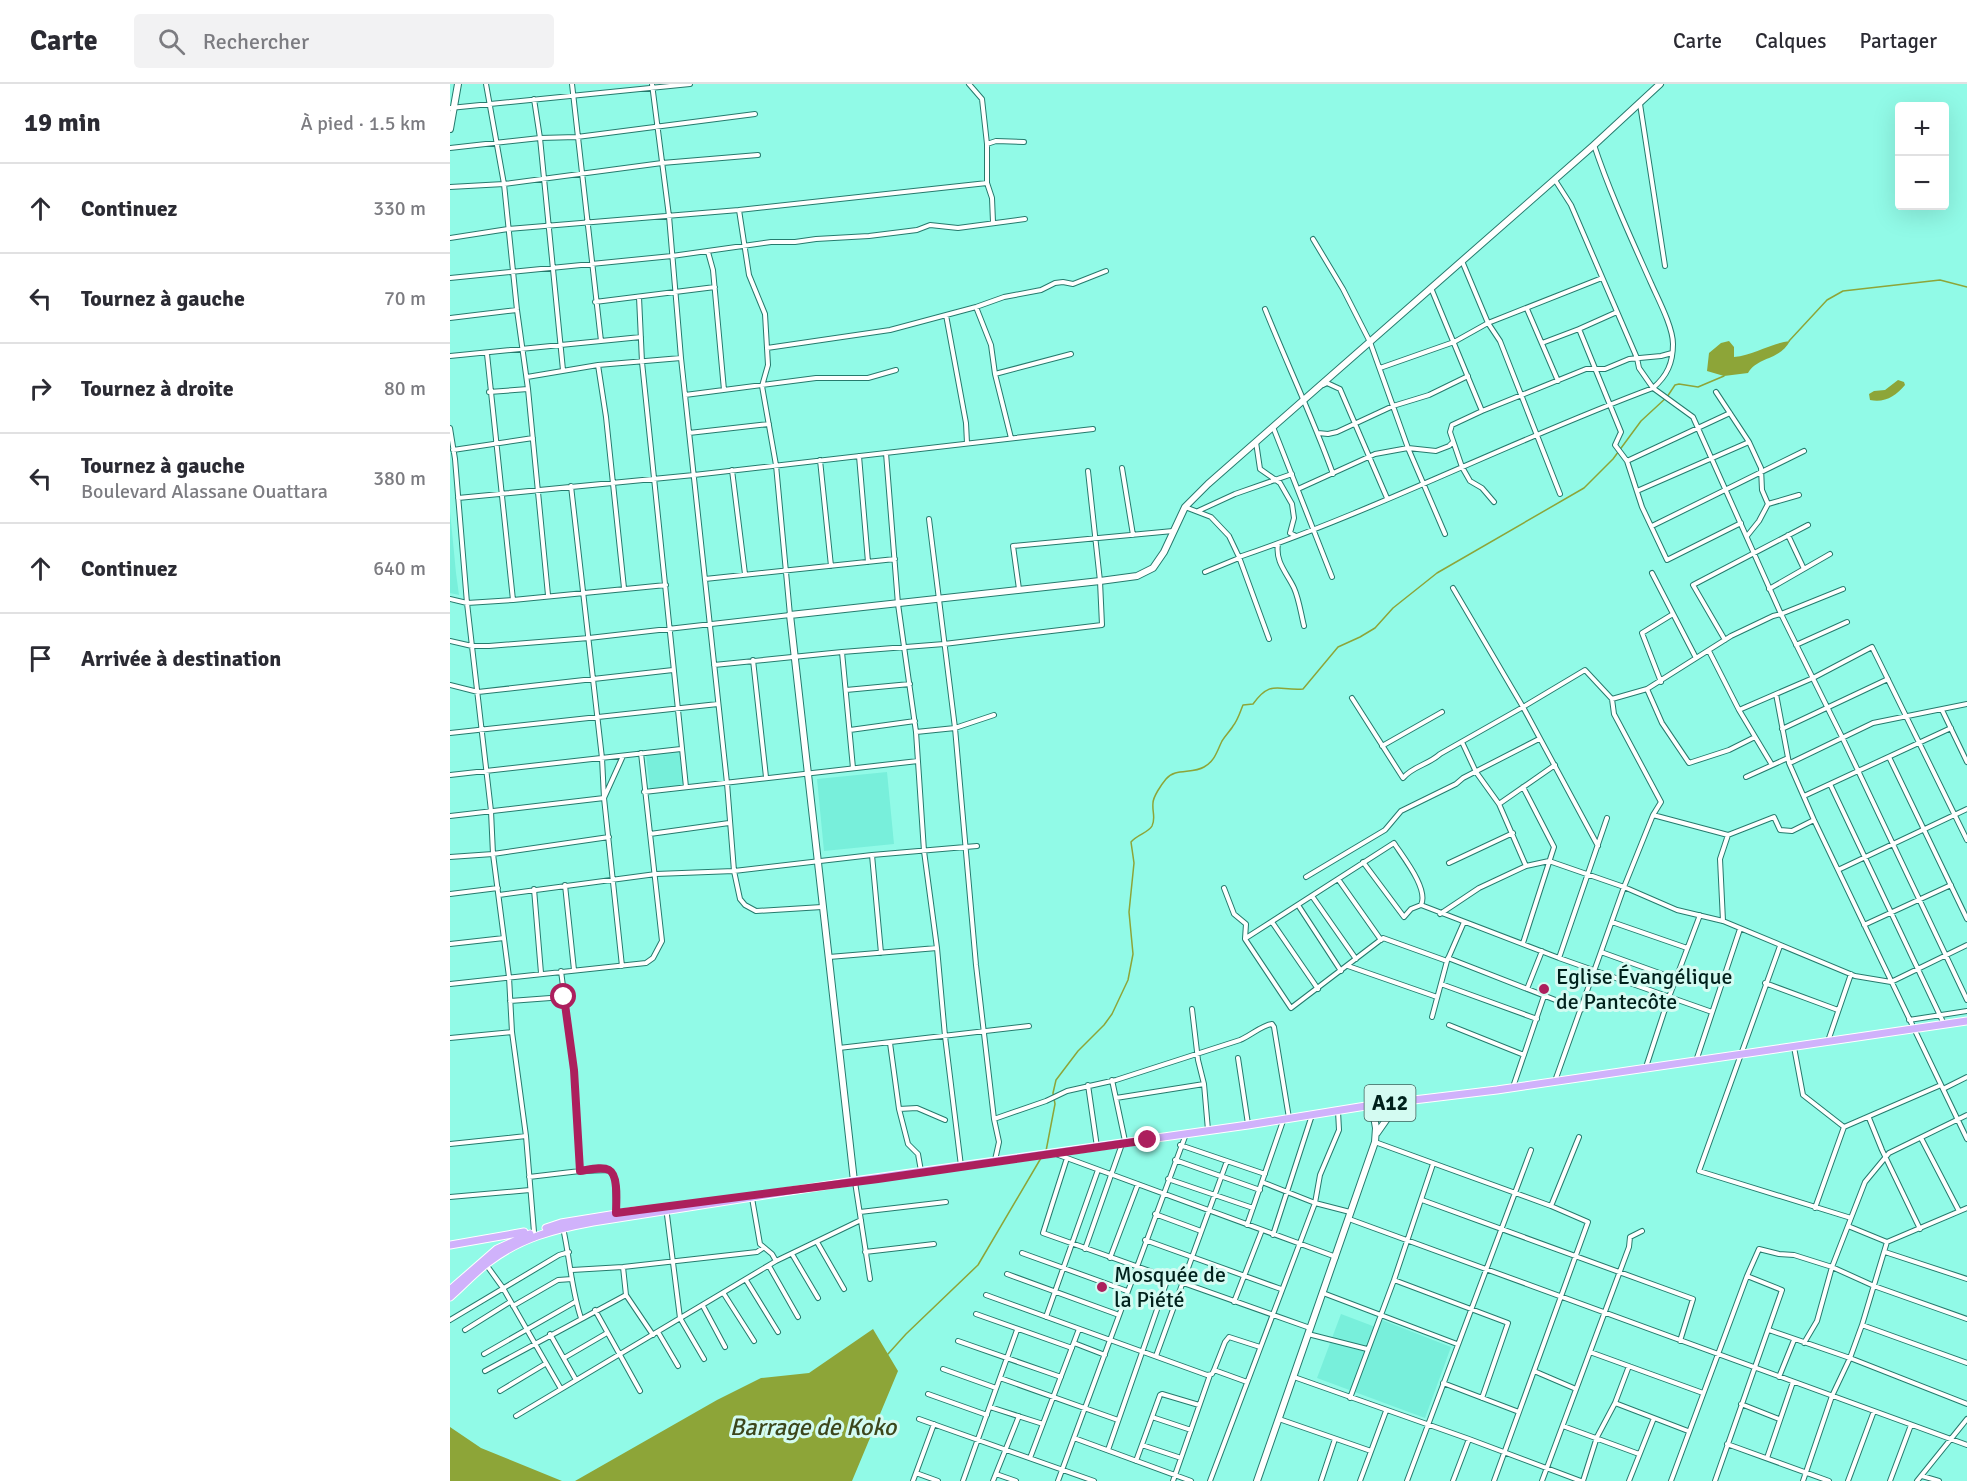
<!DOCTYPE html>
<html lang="fr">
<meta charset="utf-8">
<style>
body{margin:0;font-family:Signika,sans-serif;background:#f2f2f3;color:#2b2b33}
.controls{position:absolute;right:18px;top:18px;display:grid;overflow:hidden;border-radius:6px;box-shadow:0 6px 24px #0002}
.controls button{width:54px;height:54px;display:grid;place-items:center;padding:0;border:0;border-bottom:2px solid #e1e1e2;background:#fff;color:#2b2b33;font:30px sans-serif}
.stop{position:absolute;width:18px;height:18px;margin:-14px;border:4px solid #ac1f5d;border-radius:50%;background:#fff}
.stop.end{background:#ac1f5d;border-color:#fff;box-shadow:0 2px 6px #0008}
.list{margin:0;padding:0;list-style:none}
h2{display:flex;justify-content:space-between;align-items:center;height:78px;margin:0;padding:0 24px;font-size:26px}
h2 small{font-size:20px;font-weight:400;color:#7c7c81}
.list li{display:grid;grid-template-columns:39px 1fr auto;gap:18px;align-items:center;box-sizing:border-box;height:90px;padding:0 24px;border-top:2px solid #e1e1e2}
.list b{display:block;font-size:22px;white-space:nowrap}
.list p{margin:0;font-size:20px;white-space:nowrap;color:#7c7c81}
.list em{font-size:20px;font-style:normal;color:#7c7c81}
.icon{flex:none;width:33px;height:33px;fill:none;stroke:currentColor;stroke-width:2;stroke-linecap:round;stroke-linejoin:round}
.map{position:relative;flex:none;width:1517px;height:1397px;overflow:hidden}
header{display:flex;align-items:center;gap:36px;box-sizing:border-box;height:84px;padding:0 30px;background:#fff;border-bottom:2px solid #e1e1e2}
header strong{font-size:28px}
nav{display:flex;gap:33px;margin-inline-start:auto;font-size:21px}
.search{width:420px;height:54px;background:#f2f2f3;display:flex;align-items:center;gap:15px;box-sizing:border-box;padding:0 21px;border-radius:6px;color:#7c7c81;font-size:22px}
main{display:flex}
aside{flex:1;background:#fff}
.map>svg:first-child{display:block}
.built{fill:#78efdb}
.water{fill:#8da538}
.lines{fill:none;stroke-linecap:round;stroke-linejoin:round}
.stream{stroke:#8da538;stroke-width:1.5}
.street-casing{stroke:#267a6d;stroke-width:6}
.secondary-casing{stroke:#267a6d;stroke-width:8}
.primary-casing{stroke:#fff;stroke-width:9}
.street{stroke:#fff;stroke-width:4}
.secondary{stroke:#fff;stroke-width:6}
.primary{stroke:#d0b2fb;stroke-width:7}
.route{stroke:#ac1f5d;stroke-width:8}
.poi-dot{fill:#ac1f5d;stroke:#d4fbf2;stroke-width:2}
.labels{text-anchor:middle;stroke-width:6;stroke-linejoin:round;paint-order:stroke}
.shield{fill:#d4fbf2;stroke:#40625c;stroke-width:1.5}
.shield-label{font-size:21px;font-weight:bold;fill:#00211c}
.poi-label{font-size:22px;fill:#00211c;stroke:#d4fbf2;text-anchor:start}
.water-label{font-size:24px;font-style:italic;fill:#3c461b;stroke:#d4fbf2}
</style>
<header>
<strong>Carte</strong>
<div class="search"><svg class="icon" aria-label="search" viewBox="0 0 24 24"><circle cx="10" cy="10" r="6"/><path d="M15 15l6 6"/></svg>Rechercher</div>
<nav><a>Carte</a><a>Calques</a><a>Partager</a></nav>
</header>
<main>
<aside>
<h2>19 min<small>À pied · 1.5 km</small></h2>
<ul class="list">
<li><svg class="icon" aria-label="ahead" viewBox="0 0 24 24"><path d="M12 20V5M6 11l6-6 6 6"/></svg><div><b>Continuez</b></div><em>330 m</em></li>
<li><svg class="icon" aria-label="left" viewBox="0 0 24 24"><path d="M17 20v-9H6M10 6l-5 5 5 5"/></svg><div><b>Tournez à gauche</b></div><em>70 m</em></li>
<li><svg class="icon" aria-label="right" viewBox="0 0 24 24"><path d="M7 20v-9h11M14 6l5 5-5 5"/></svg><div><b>Tournez à droite</b></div><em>80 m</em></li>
<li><svg class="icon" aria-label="left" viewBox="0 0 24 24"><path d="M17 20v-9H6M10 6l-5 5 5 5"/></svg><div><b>Tournez à gauche</b><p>Boulevard Alassane Ouattara</p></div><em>380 m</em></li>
<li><svg class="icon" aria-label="ahead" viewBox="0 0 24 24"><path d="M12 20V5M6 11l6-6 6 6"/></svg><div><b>Continuez</b></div><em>640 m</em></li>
<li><svg class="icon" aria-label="arrive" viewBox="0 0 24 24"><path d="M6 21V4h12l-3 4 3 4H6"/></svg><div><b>Arrivée à destination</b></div></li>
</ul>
</aside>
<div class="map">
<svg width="1517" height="1397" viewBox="0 0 1517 1397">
<rect width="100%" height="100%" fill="#91fae7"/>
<path class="built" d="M0 427 6 489 9 511 0 509Z
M230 667 234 701 200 705 196 671Z
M437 688 444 760 374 767 367 695Z
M891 1230 928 1244 932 1236 1001 1263 975 1334 867 1294Z"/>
<path class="water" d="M1279 257 1284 263V273C1304 271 1321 259 1340 257 1329 277 1308 272 1298 289L1274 292 1257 287 1259 269 1271 259Z
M1448 296 1454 298 1455 301C1446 312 1435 319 1420 316L1419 310 1424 307 1435 306Z
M423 1245 448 1287 402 1397H125L267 1316 311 1294 359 1289Z
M0 1343 31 1364 112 1397H0Z"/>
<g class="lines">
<path class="stream" d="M1339 257 1377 216 1393 207 1490 196 1517 203
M596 1067 605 1020 603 1009 606 996 628 967 654 941 662 930 678 896 683 870 679 828 684 779 681 758C688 750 698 749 702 742 706 734 702 728 703 719 703 713 711 701 716 695 725 684 742 690 754 683 765 677 767 667 772 657 775 652 780 647 783 642 788 636 790 628 793 621L803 620C821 595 828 607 853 605L888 563 910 553 925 544 943 524 987 489 1134 404 1163 375 1191 337 1217 313 1225 301 1229 300 1248 303 1274 292
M438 1270 456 1250 528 1181 591 1074"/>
<g class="street-casing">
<path id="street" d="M36 0 54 100 67 226 78 305 98 511
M122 0 151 257
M202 0 219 132 231 274 277 699 284 787 290 815 295 821 306 827 372 823
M519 0 532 15 537 60V99L542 114 543 138
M84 15 90 54 113 286
M1190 20 1215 182
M0 24 240 0
M537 60 546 57 574 58
M0 64 90 54 127 53 305 30
M1105 96 1121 121 1187 274 1189 284 1203 304 1243 333 1331 530 1393 655 1517 916
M0 103 54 100 212 79 308 71
M0 154 58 145 289 126 537 99
M863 155 893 205 920 258 958 364 995 450
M258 168 263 186 274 306
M1012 177 1038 239 1050 257 1110 410
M0 194 222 172 321 158H345L366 155 419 152 467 146 480 141 508 144 575 135
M981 204 1032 327
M189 213 192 278 236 703
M145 218 265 203
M526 223 541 261 545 290 561 354
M815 225C837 280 863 334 883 390
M1077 225 1108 297
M496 231 516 339 517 359
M0 234 67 226
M1129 245 1167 228
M1092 259 1129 245 1171 348 1165 361 1177 377 1192 423 1217 476 1291 439
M317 264 440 246 526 223 554 213 591 206 605 199 613 198 623 200 656 187
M37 270 63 516
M0 272 191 253
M148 281 156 333 174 504
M930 284 1004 258 1038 239 1152 194
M545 290 621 270
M77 293 148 281 231 274
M873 301 877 299 890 305 937 414
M39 308 78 305
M1266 308 1299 358 1311 384 1312 406 1318 420
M235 311 366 294H418L446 286
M823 343 882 493
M0 344 5 375 17 519 41 727 43 770 59 893 62 948 76 1052 84 1148
M239 349 319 340
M868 349 878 350 887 348 943 322 979 311 1018 292
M806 358 810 385 830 399 842 420 844 434 840 449 846 452
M3 366 83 354
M436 369 448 520 466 648 474 767 487 864 495 952 511 1082
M409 372 418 478
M370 376 381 482
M1177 377 1280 329
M672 384 683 451
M282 386 295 490
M121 402 152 674 154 714 172 882
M848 405 925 370 958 364 986 367 999 362 1003 358
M1187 407 1299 358
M8 414 244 391 643 345
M1044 418 1032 404 1020 397 1012 383 1000 348 1002 341 1032 327 1136 285H1155L1179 275 1211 272 1222 269
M735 423 761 433 779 452 789 473 819 555
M748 427 785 410 842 390
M479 435 505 644 526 881 544 1035 549 1058 545 1076
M1202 442 1354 367
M1338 451 1354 485
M1297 452 1309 437 1318 420 1349 411
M828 460C825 478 837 489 844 504 849 515 851 530 854 542
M789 473C930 425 1063 356 1203 304 1217 292 1223 279 1223 260 1223 243 1208 215 1201 199 1181 154 1160 109 1144 61
M755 488 789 474
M1202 489 1246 574
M255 495 445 475
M1003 504 1073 623 1135 586 1162 615 1164 630 1211 718 1203 731 1174 803 1105 997
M569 505 563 462 723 447
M1319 505 1380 470
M0 515 17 519 63 516 216 501
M1275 556 1243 501 1358 441
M0 557 22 562H39L139 554 340 531 326 381 312 302 318 281 315 230 299 191 289 126
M1346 561 1397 538
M1259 567 1289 626 1322 681
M392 568 403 684
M303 576 316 693
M264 581 392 568 494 560 652 541 650 497 638 387
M1211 598 1192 549 1223 530
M0 601 28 608 223 586
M1197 605 1212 639 1239 679 1279 666 1305 653
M396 606 460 600
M1326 610 1339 679 1364 736 1517 1055
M902 614 953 694C963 682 978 681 990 670L1073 623 1148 762
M1162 615 1197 605 1281 552 1323 532 1331 530 1393 505
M1289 626 1363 594 1422 563 1517 756
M1492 626 1517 678
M1332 645 1438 595
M400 646 465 637
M466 648 505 644 544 631
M0 649 268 620
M1012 658 1026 688 1049 720 1076 782
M932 662 992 628
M1439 673 1517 835
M1340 679 1423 639 1517 620
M0 691 231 665
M1296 693 1338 674
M1380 700 1494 940
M1073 703 1104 763 1073 859
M194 708 468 677
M1354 712 1501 644
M1049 720 1105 681
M1203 731 1278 751
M0 732 154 714 173 672
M200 750 279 739
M422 771 431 869
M0 773 43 770 159 753
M913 778 954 833 961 825 971 821 1109 874 1262 928
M999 779 1063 749
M1388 786 1517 725
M856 793 935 746 951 727 1006 700 1013 694 1089 655
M888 795 931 856
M115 801 124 886
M774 804 784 830 796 840 795 855 841 924 933 854 997 877
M84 805 91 889
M0 810 48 804
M49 811 206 790 284 787 422 771 527 762
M862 812 906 875
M848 821 891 887
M990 830 1029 804 1076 782 1099 777 1174 803 1227 826 1273 837 1405 892 1441 898 1517 861
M1273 837 1270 775 1278 751 1324 733 1330 746 1342 747 1364 736
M822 838 868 905
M1162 838 1237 864
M1414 841 1501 801
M796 854 944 759C953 773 979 805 971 821
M0 860 54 854
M1330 862 1249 1087 1401 1134
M1151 868 1226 895
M379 873 487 864
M998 874 1131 926
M1109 874 1157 734
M898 882 987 913
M111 887 124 986 130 1087
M1315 899 1388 926
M0 900 196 879 203 874 212 857 191 669
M991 900 1087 935
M1077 905 1092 867
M60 917 114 913
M742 925 748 976 754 1000 758 1046
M982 933 997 877 1014 838
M1459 936 1517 927
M999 941 1074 971
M0 954 62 948
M1378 957 1401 890
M440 959 449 1025 458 1060 468 1070 471 1087
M1344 963 1353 1011 1394 1043
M389 964 579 942
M788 974 798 1040
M1246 977 1290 845
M1196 983 1219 913 1250 831
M662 996 675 1057
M638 1001 647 1063
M1063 1003 1094 912
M1493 1005 1517 993
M666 1014 754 1000
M449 1025 467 1024 495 1036
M1419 1034 1432 1066 1470 1145
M544 1035 596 1017 617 1007 666 996 790 956C800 952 812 941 822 940L824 943 839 1034
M1471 1054 1509 1127
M925 1058 1101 1122 1138 1138 1044 1397
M0 1060 76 1052
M730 1061 815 1090
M606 1070 886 1173
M617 1074 593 1149 860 1244
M725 1076 810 1106
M79 1093 130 1087 160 1086 165 1096 166 1129
M718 1095 803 1124
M405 1098 420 1195
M812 1098 865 1119 900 1128
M0 1113 80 1106
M302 1114 310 1160 322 1170 326 1177
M972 1116 1243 1215 1230 1257
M1101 1122 1129 1053
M216 1123 230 1234 254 1275
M1365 1124 1394 1043 1491 1001
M410 1128 496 1118
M705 1130 751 1147
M899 1135 1517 1361
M797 1141 833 1037
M1398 1142 1437 1158 1517 1124
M113 1144C120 1174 121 1205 131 1234
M823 1151 862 1031
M695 1156 831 1205
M367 1158 394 1205
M635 1165 672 1060
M415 1168 484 1160
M1435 1168 1517 1195
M572 1169 677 1207
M342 1170 368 1214
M660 1174 688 1100
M35 1179 53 1204 111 1305
M319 1182 348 1233
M173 1183 176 1211 203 1251
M122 1186 173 1183 307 1168 313 1164
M557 1190 669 1231
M296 1196 328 1248
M944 1196 1058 1239 1032 1314
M873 1209 1007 1260
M274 1210 304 1257
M536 1211 757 1291 762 1290 764 1286 797 1298
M784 1218 812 1146
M63 1222 108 1196 122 1195
M253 1222 275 1263
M145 1226 190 1307
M526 1230 622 1264
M596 1233 648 1086
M0 1236 109 1171 119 1168
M1412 1241 1517 1279
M15 1246 60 1218
M1319 1246 1400 1274 1517 1320
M208 1248 228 1282
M100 1250 126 1296
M858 1250 917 1265
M508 1257 611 1293
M624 1259 655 1271
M1354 1259 1367 1237 1382 1183 1415 1098 1439 1069 1517 1031
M1140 1268 1253 1309
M34 1270 125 1218
M706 1272 777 1077
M114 1274 157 1249
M493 1285 546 1304
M764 1286 775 1258 779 1253 810 1263
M35 1287 176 1211
M1084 1287 1126 1305
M844 1293 1019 1355 1131 1397
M1329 1293 1344 1256
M550 1294 668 1336
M993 1299 1069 1328
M50 1307 95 1280
M478 1310 537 1331
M900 1314 944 1196 983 1080
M1165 1319 1238 1347
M1291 1320 1329 1335
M540 1323 593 1340
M66 1332 326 1177 411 1136
M702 1333 741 1346
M469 1335 644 1397
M829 1335 921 1367
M1113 1342 1189 1370
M624 1354 741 1397
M1277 1360 1379 1397
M692 1361 731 1374
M658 1366 718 1194
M580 1374 629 1245
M1317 1374 1343 1298
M686 1377 710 1311 712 1310 749 1321
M466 1389 488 1397
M546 1390 566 1397
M1472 1392 1489 1397
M463 1397 484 1340
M513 1397 567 1246
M543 1397 569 1332
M608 1397 736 1050
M723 1397 760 1291
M760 1397 865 1119 870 1091 889 1046 888 1027
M871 1397 885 1355
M910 1397 936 1327
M957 1397 1081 1066
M1003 1397 1019 1355
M1092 1397 1179 1163 1180 1153 1192 1147
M1133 1397 1147 1353 1165 1319 1179 1282
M1179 1397 1204 1334
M1221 1397 1297 1192 1309 1165 1329 1170 1344 1171 1382 1183 1424 1202 1517 1235
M1265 1397 1332 1206 1297 1192
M1353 1397 1382 1312 1400 1274 1412 1241 1437 1158
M1398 1397 1424 1327
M1440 1397 1461 1341
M1467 1397 1517 1335"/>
</g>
<g class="secondary-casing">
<path id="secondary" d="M0 45 8 0
M927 1049 941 1029 959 1017
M404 1097 340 531 650 497 687 492 703 484 714 468 735 423 758 400 1144 61 1210 0
M807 1397 925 1058 926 1044 922 1021"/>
</g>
<g class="primary-casing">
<path id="primary" d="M96 1144 111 1139 185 1127
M0 1161 74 1148
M0 1206 47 1165 80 1150
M0 1213C13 1202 25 1188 39 1178 70 1154 105 1145 143 1138L404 1097 798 1041 922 1021 1047 1006 1517 937"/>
</g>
<use href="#street" class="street"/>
<use href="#secondary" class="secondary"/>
<use href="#primary" class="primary"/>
</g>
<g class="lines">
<path class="route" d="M114 913 124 986 130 1087C138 1086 152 1082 159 1086 169 1091 166 1120 166 1129L428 1095 698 1056"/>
</g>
<g class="poi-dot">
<circle cx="1094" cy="905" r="6"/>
<circle cx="652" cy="1203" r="6"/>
</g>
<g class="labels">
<rect class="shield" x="914.5" y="1001" width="51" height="36" rx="4.5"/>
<g class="shield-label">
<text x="940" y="1026">A12</text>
</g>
<g class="poi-label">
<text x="1106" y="900">Eglise Évangélique<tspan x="1106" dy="25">de Pantecôte</tspan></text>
<text x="664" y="1198">Mosquée de<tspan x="664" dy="25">la Piété</tspan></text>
</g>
<g class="water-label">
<text x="363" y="1351">Barrage de Koko</text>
</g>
</g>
</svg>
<div class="controls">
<button>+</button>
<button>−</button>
</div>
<div class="stop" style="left:114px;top:913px"></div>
<div class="stop end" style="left:698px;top:1056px"></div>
</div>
</main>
